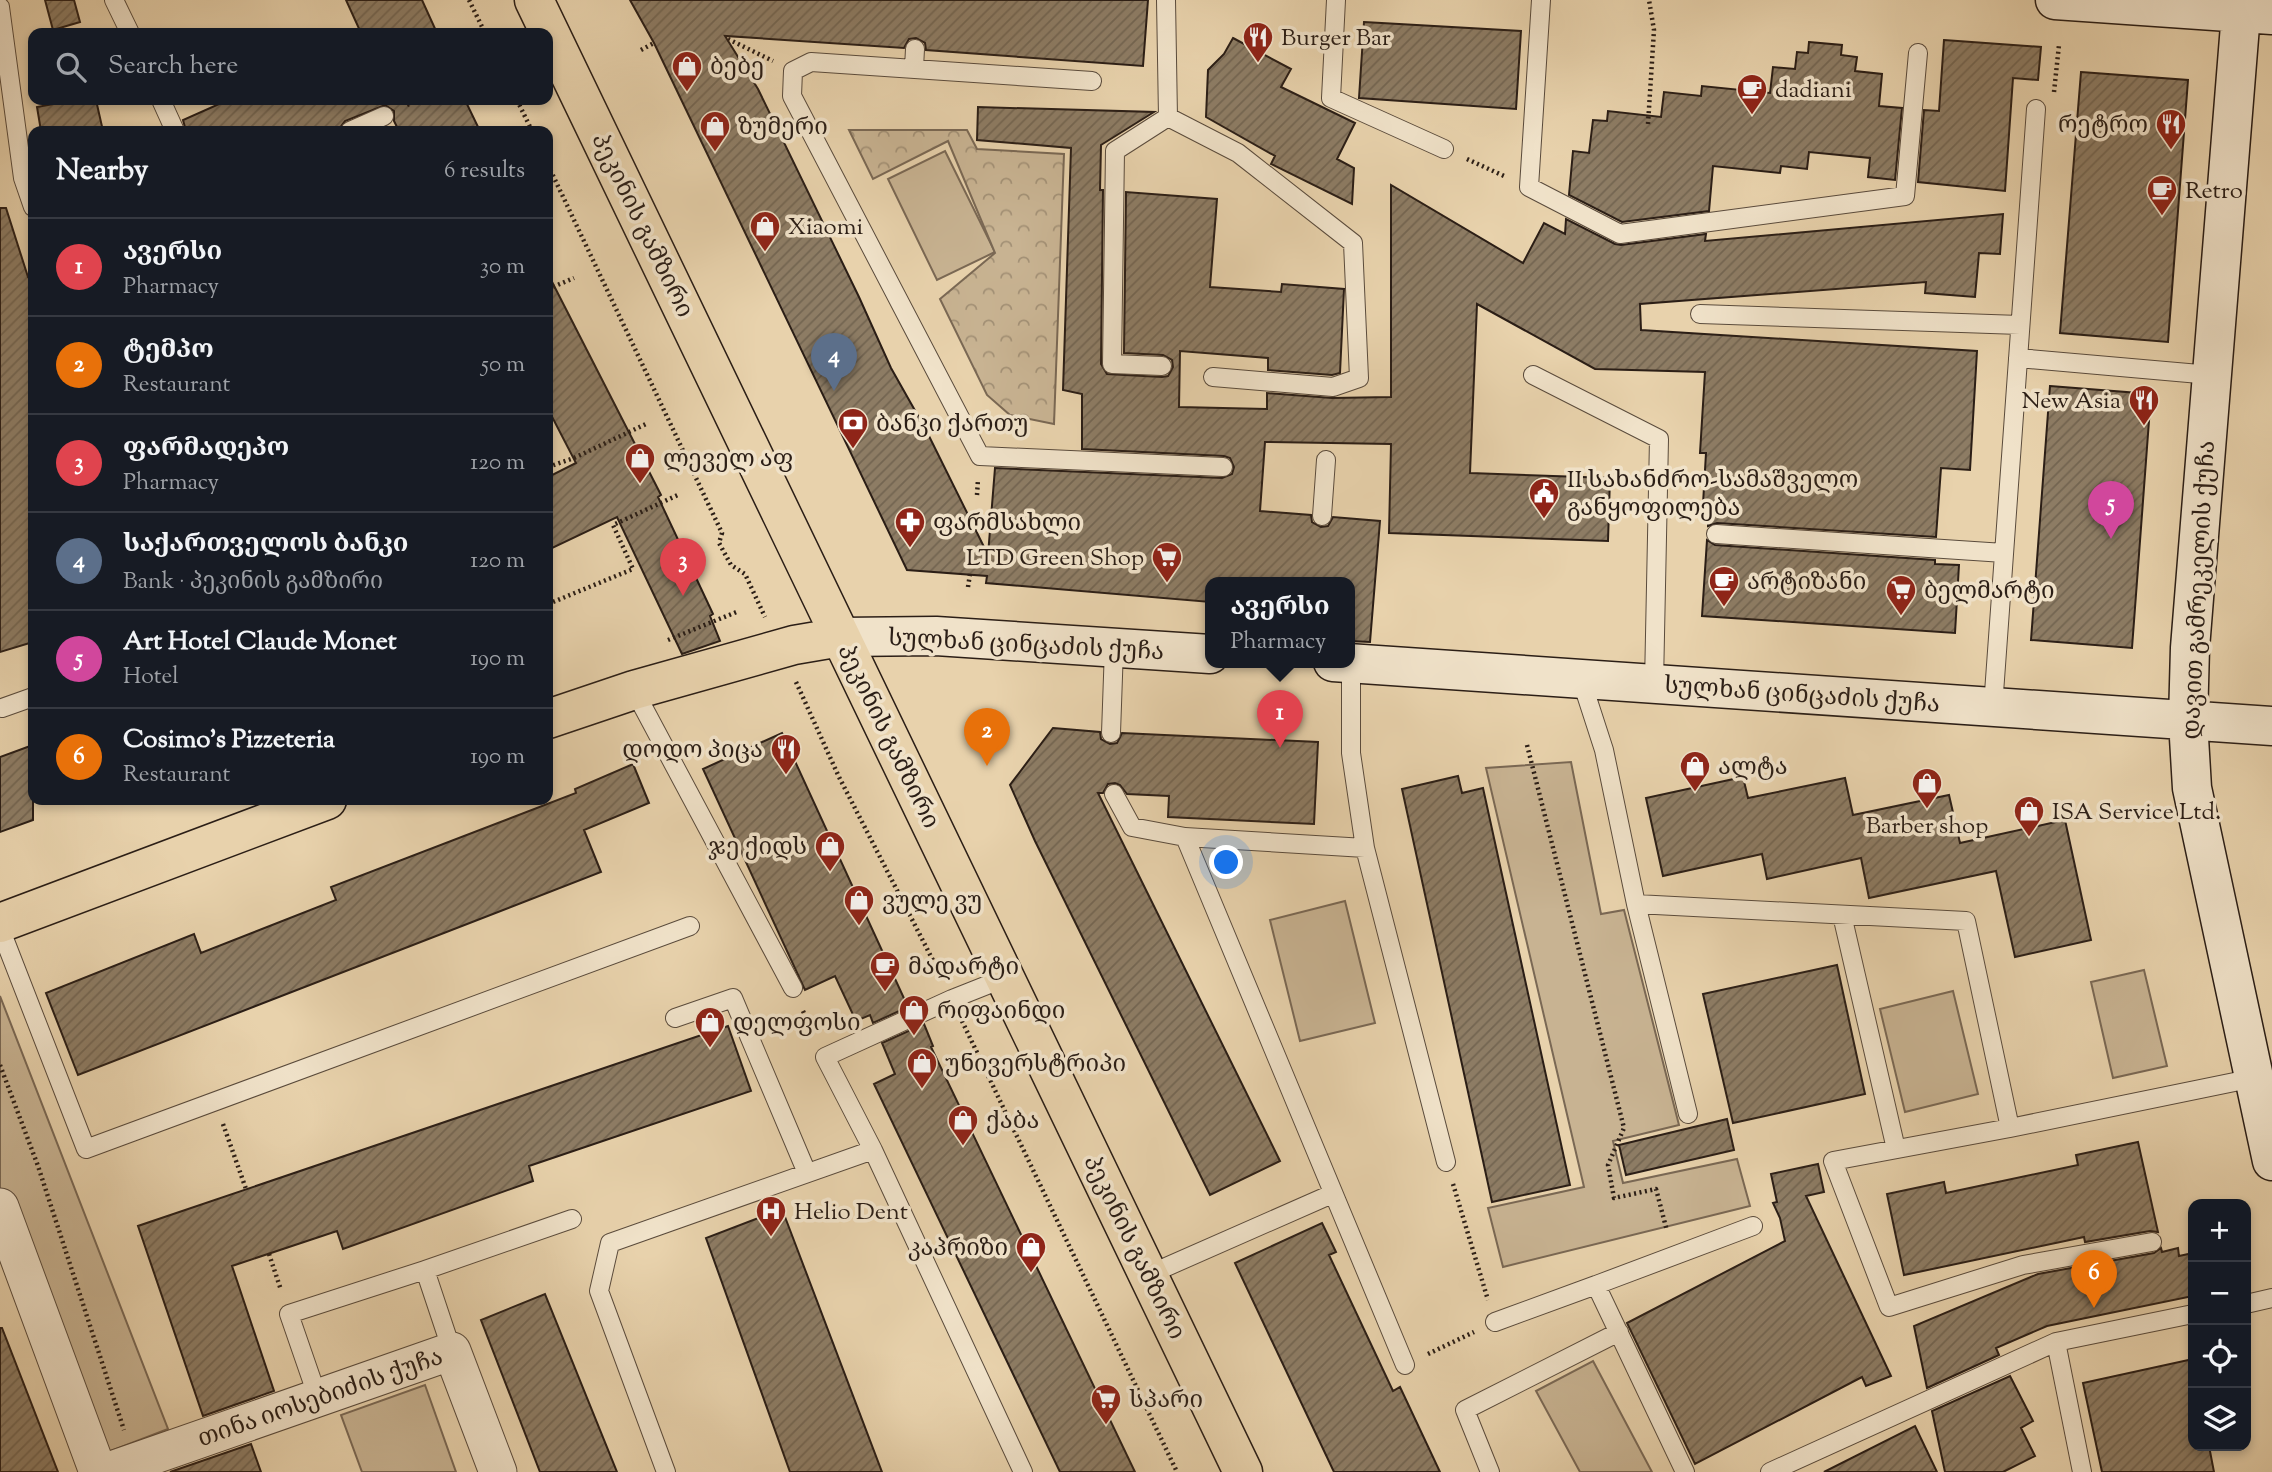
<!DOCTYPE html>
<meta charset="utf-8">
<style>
body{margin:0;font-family:"Sorts Mill Goudy","Noto Serif Georgian",serif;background:#242831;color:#f1f3f6}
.controls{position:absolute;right:21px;bottom:21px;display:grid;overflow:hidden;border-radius:14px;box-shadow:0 4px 10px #0003}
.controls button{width:63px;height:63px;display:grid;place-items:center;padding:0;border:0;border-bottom:2px solid #363941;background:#171b24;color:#f1f3f6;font:35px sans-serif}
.you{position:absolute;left:1227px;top:863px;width:24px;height:24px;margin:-18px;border:5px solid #fff;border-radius:50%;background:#1a73e8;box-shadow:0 0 0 10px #1a73e833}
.badge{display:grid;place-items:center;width:46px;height:46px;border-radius:50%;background:#c59692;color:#fff;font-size:23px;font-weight:700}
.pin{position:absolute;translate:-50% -58px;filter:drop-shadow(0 2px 4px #0008)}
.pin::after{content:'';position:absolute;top:37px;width:24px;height:21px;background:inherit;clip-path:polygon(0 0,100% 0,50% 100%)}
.popup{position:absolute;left:1205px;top:577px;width:150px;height:91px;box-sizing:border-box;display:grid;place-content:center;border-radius:14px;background:#171b24;filter:drop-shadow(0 2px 5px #0005);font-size:23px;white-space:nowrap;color:#9ea1a6}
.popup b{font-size:26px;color:#f1f3f6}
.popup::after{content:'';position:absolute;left:50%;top:100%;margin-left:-14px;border:14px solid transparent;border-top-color:#171b24}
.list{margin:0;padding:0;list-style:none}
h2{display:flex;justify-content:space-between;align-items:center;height:91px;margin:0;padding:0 28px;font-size:30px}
h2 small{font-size:23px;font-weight:400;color:#9ea1a6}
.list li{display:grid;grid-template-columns:46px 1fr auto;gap:21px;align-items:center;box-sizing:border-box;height:98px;padding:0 28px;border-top:2px solid #363941}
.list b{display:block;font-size:26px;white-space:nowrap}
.list p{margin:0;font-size:23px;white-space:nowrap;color:#9ea1a6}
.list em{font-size:23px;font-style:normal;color:#9ea1a6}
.icon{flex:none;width:38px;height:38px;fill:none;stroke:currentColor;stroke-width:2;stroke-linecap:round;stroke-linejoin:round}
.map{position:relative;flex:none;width:2272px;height:1472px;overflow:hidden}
.search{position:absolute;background:#171b24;box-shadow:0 4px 10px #0003;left:28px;top:28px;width:525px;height:77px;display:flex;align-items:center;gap:18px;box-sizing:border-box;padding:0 24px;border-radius:14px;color:#9ea1a6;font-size:26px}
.panel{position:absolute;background:#171b24;box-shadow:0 4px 10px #0003;left:28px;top:126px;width:525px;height:679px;border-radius:14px}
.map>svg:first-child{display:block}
.green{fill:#c8b392;stroke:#7a6854;stroke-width:2}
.forest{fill:url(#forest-crowns);stroke:#7a6854;stroke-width:2}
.building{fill:url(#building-hatch);stroke:#2b1e16;stroke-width:2}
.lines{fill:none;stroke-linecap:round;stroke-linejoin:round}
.lane-casing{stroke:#5a4b3c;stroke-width:20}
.street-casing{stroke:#5a4b3c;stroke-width:39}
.secondary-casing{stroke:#2b1e16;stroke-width:41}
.primary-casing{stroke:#2b1e16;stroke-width:41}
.path{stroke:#2b1e16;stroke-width:4.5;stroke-dasharray:2 3.5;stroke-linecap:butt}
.lane{stroke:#f0e2c9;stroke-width:18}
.street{stroke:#f0e2c9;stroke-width:37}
.secondary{stroke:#f0e2c9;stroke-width:38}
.primary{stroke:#e8d2ac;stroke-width:38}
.labels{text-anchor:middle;stroke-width:7;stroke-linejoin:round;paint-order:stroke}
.poi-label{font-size:24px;fill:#2b1e16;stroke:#f0e2c9;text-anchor:start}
.street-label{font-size:24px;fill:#2b1e16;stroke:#f0e2c9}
</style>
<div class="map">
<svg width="2272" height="1472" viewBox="0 0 2272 1472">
<defs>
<pattern id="forest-crowns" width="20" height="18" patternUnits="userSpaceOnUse" patternTransform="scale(1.75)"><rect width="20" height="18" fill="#c8b392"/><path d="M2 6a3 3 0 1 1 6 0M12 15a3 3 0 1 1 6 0" fill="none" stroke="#a39176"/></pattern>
<pattern id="building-hatch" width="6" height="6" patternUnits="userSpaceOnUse" patternTransform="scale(1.75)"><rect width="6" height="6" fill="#8d7c64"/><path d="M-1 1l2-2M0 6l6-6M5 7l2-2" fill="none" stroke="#736551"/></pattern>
</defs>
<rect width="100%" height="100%" fill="#e8d2ac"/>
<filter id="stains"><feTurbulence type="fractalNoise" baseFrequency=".00286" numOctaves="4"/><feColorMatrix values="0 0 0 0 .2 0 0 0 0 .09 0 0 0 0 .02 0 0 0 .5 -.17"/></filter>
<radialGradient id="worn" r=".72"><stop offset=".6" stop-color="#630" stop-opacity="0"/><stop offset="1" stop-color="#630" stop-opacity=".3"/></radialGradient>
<path class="green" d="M945 151 995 252 937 280 888 179Z
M1571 762 1601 914 1624 910 1679 1125 1613 1141 1623 1183 1737 1159 1750 1206 1503 1267 1488 1208 1584 1187 1486 768Z
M1345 901 1375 1023 1300 1041 1270 920Z
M2144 970 2167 1066 2113 1078 2091 982Z
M1953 991 1978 1094 1905 1112 1880 1009Z
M0 996 168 1429 103 1454 0 1188Z
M1593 1361 1652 1472H1580L1536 1391Z
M425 1385 456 1472H362L341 1415Z"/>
<path class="forest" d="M849 130H967L977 149 1064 154 1054 424 1010 415 987 395 940 299 995 253 948 141 873 179Z"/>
<path class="building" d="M45 0H74L80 22 53 30Z
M346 0H422L437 33H361Z
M630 0H1148L1143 66 926 50 925 43 916 38 909 39 904 48 725 36 758 89 859 297 891 368 926 430 988 555 995 468 1222 478 1232 474 1234 467 1230 458 1224 456 1082 449V394L1063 390 1071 148 977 140 978 107 1154 112 1101 145 1100 190H1103L1101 364 1107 374 1162 377 1168 376 1173 367 1172 360 1163 355 1124 353 1126 192 1217 199 1210 287 1281 292 1282 284 1344 289 1340 373 1332 375 1268 370V358L1180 351 1179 407 1267 409V393L1332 398 1391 397V185L1523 263 1544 223 1565 234 1566 219 1615 244 1621 245 1706 234 1705 241 2003 214 2000 254 1979 253 1975 297 1925 293 1926 282 1640 304 1641 330 1977 351 1970 470 1941 468 1936 537 1717 523 1708 526V522L1702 521 1706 453H1700L1705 372 1595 369 1477 304 1470 473 1610 478 1608 541 1389 533 1391 444 1265 442 1260 511 1311 515 1312 522 1321 527 1328 526 1333 517 1380 521 1370 642 1350 641V582H1210V602L986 583 987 576 907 570 654 43Z
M1364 22 1521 31 1516 109 1359 98Z
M1233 38 1291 69 1281 87 1355 123 1337 159 1354 168 1352 204 1271 164 1275 156 1206 117 1208 70 1224 54Z
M1944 40 2041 47 2038 80 2013 78 2005 191 1918 182 1924 110 1939 111Z
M1809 42 1842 45 1841 55 1857 57 1855 71 1882 74 1879 106 1902 108 1895 180 1868 177 1870 158 1809 152 1807 169 1781 166 1780 173 1713 166 1709 211 1622 222 1569 195 1573 151 1589 153 1593 120 1607 121 1608 111 1661 117 1664 92 1701 96 1702 86 1770 93 1773 67 1795 69 1797 52 1808 53Z
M2081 72 2188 80 2168 342 2060 333Z
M75 100H96L103 131H41L37 107Z
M228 100H465L480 131H399L394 121V111L385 105 345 121 339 129 333 131H186L183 120Z
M0 208H6L28 277 33 275V642L0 652Z
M548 274 661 495 658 497 713 614 710 616 720 641 682 654 617 517 548 550V477L576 463 548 409Z
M2050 386 2151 394 2132 648 2031 640Z
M1707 540 1715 545 1935 560V564L1959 565 1955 633 1702 616Z
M1053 728 1100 732 1101 739 1110 744 1117 743 1122 733 1318 742 1314 824 1168 817 1169 796 1127 794 1120 785 1115 783 1108 784 1103 793H1098L1280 1161 1210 1195 1035 841 1010 785Z
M782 733 908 1007 873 1023 870 1015 856 1021 835 976 805 990 703 769Z
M33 745V820L0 832V757Z
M633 764 649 803 584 830 601 872 78 1075 46 993 194 934 201 953 336 900 331 887 576 793 575 789Z
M1458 776 1462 793 1483 788 1570 1185 1492 1202 1402 789Z
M1743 777 1748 798 1845 778 1853 815 1949 795 1960 843 2065 820 2091 940 2015 957 1996 871 1869 898 1861 858 1767 879 1762 854 1663 876 1646 798Z
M1837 965 1865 1094 1733 1123 1703 994Z
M924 1024 933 1046 931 1047 1135 1472H1060L874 1084 895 1074 882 1043Z
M728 1026 751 1091 529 1166 533 1181 343 1249 337 1231 232 1266 274 1391 203 1416 138 1226Z
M1727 1119 1734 1150 1626 1175 1619 1145Z
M2138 1142 2158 1232 2150 1231 2085 1242 2084 1237 1904 1275 1887 1194 1944 1182 1946 1193 2078 1165 2076 1155Z
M1818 1164 1824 1192 1806 1196 1891 1376 1866 1386 1862 1377 1695 1464 1627 1323 1785 1241 1780 1218 1773 1203 1777 1202 1771 1174Z
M782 1209 882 1472H790L706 1238Z
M1322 1223 1336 1252 1329 1255 1393 1391 1400 1387 1440 1472H1334L1235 1263Z
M2161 1248 2162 1252 2178 1248 2179 1256 2193 1253V1296L2047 1326 1996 1348 1999 1355 1927 1388 1914 1326 2038 1274 2154 1253Z
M545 1294 617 1472H540L481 1320Z
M0 1328H2L58 1472H0Z
M2193 1359V1446H2209L2214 1472H2102L2083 1383Z
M2010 1376 2033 1421 2021 1428 2035 1456 2003 1472H1945L1932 1411Z
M1915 1426 1937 1472H1824Z
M251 1444 261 1472H170Z"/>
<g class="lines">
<g class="lane-casing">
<path id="lane" d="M114 0 130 33
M1166 0 1168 117
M1336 0 1331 98 1444 149
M1541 0 1529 187 1620 234 1905 196 1918 53
M0 7 23 178 33 207
M914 68 915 49
M1092 81 811 62 793 71 792 96 980 456 1223 467
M161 100 175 131
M1168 117 1238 153 1353 243 1359 378 1333 387 1213 377
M350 131 384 116
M1700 314 2020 325
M2018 358 2211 375
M1162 366 1112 364 1115 151 1168 117
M1533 375 1659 439 1654 684
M1322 516 1326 460
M1716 534 2004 553
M1351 664V753L1365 848 1446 1162
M1581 679 1604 750 1636 904 1688 1114
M634 690 793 988
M1993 707 2036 109
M2 708 33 697
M1111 733 1114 648
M1114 794 1132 827 1185 837
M1365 848 1185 837 1405 1365
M1636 904 1966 921 2010 1128 1833 1161 1889 1307 2023 1265 2152 1242
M1842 915 1896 1149
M0 928 86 1149 690 926
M1005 978 952 999 825 1057 873 1150 1023 1472
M675 1018 733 998 807 1173
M2010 1128 2254 1078
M1148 1275 1332 1194
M2246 1304 2272 1298
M1495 1322 1596 1285
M2056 1342 2082 1472
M452 1351 425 1270 572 1219
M318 1398 289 1314 425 1270
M666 1472 599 1291 610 1243 873 1150
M1490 1472 1465 1410 1619 1332
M1685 1472 1596 1285 1753 1226
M1770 1472 2056 1342 2193 1314"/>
</g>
<g class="street-casing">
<path id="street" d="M0 1207 98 1472
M106 1472 452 1351 498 1472"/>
</g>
<g class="secondary-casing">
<path id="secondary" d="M2055 0 2272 15
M2241 13 2190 648 2188 721 2192 788 2272 1161
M841 637 936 636 1210 654
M1333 662 2272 726"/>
</g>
<g class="primary-casing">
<path id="primary" d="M534 0 1243 1472
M548 719 634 690 794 645 841 637
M0 923 327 800"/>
</g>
<path class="path" d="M469 0 485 33
M728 39 773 61
M641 50 654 43
M2054 92 2059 45
M517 100 532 131
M407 105 418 100
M1648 124 1654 30 1649 0
M1467 159 1504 176
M548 165 722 533 719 543 731 565 745 574 765 617
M548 289 574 278
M548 467 574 458 646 424
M977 495 978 479
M968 587 970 574
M548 604 633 569 613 525 680 494
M668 640 739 611
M796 682 839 777 942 978
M1527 745 1624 1128 1608 1165 1614 1198 1656 1189 1667 1231
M803 1011 814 1035
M962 1021 1177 1472
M0 1065 38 1166 124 1430
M223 1124 246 1189
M1453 1184 1488 1300
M269 1254 281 1290
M1428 1354 1474 1332"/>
<use href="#lane" class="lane"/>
<use href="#street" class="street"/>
<use href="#secondary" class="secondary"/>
<use href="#primary" class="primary"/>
</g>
<defs>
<g id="restaurant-pin" transform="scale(1.575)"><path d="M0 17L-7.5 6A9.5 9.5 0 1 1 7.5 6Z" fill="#8f2418" stroke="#f0e2c9"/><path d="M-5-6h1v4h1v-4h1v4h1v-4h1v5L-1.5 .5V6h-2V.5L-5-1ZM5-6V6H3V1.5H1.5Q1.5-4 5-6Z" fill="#fff"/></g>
<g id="shop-pin" transform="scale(1.575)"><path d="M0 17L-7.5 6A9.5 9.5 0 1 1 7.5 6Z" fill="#8f2418" stroke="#f0e2c9"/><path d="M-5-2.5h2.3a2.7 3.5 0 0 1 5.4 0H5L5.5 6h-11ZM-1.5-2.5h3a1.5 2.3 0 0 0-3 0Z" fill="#fff"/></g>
<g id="cafe-pin" transform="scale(1.575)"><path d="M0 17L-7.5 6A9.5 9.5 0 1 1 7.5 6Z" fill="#8f2418" stroke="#f0e2c9"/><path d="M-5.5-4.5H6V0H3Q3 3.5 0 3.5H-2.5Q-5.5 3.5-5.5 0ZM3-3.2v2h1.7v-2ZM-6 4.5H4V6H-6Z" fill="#fff"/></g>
<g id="bank-pin" transform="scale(1.575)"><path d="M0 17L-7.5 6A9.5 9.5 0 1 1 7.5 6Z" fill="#8f2418" stroke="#f0e2c9"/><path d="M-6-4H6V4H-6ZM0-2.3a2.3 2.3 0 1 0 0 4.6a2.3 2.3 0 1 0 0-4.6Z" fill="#fff"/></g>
<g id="civic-pin" transform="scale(1.575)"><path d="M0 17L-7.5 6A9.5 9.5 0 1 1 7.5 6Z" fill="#8f2418" stroke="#f0e2c9"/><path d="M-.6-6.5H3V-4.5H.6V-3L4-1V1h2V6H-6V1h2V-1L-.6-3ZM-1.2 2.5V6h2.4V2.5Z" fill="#fff"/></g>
<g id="pharmacy-pin" transform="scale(1.575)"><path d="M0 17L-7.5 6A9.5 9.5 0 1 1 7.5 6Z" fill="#8f2418" stroke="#f0e2c9"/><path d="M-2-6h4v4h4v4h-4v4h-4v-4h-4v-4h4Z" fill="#fff"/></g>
<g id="supermarket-pin" transform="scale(1.575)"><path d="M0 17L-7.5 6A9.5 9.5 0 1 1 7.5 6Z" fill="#8f2418" stroke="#f0e2c9"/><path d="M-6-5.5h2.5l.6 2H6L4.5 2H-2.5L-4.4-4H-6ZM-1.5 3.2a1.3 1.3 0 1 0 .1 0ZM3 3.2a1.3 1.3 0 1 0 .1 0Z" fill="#fff"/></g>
<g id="hospital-pin" transform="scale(1.575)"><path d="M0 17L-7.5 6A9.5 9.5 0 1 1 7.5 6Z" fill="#8f2418" stroke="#f0e2c9"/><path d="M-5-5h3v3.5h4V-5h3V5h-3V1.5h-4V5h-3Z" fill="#fff"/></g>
</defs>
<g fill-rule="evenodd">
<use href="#restaurant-pin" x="1258" y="37"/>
<use href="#shop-pin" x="687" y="66"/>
<use href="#cafe-pin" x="1752" y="89"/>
<use href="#restaurant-pin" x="2171" y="124"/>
<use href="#shop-pin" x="715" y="126"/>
<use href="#cafe-pin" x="2162" y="190"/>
<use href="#shop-pin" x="765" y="226"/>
<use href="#restaurant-pin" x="2144" y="400"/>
<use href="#bank-pin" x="853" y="423"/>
<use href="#shop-pin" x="640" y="458"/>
<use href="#civic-pin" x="1544" y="493"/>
<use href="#pharmacy-pin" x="910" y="522"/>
<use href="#supermarket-pin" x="1167" y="557"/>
<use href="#cafe-pin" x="1724" y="581"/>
<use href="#supermarket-pin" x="1901" y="590"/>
<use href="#restaurant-pin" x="786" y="749"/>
<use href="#shop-pin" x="1695" y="766"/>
<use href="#shop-pin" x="1927" y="783"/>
<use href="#shop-pin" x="2029" y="811"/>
<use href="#shop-pin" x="830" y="846"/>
<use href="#shop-pin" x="859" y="900"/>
<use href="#cafe-pin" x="885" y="966"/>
<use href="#shop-pin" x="914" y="1010"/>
<use href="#shop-pin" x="710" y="1022"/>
<use href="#shop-pin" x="922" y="1063"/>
<use href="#shop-pin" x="963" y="1120"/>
<use href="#hospital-pin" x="771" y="1211"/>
<use href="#shop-pin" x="1031" y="1247"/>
<use href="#supermarket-pin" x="1106" y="1399"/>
</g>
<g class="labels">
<g class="poi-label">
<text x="1281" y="45">Burger Bar</text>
<text x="710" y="74">ბებე</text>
<text x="1775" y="97">dadiani</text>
<text x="2148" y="132" text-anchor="end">რეტრო</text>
<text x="738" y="134">ზუმერი</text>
<text x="2185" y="198">Retro</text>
<text x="788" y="234">Xiaomi</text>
<text x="2121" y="408" text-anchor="end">New Asia</text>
<text x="876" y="431">ბანკი ქართუ</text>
<text x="663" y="466">ლეველ აფ</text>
<text x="1567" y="487">II სახანძრო-სამაშველო<tspan x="1567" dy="28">განყოფილება</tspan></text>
<text x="933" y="530">ფარმსახლი</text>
<text x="1144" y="565" text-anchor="end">LTD Green Shop</text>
<text x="1747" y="589">არტიზანი</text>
<text x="1924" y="598">ბელმარტი</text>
<text x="763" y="757" text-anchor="end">დოდო პიცა</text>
<text x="1718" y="774">ალტა</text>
<text x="2052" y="819">ISA Service Ltd.</text>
<text x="1927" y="833" text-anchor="middle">Barber shop</text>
<text x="807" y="854" text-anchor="end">ჯე ქიდს</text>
<text x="882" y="908">ვულე ვუ</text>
<text x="908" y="974">მადარტი</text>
<text x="937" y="1018">რიფაინდი</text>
<text x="733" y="1030">დელფოსი</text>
<text x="945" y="1071">უნივერსტრიპი</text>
<text x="986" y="1128">ქაბა</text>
<text x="794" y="1219">Helio Dent</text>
<text x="1008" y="1255" text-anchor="end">კაპრიზი</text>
<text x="1129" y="1407">სპარი</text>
</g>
<g class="street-label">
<text transform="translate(643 225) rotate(64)" y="8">პეკინის გამზირი</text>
<text transform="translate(2198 590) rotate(-87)" y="8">დავით გამრეკელის ქუჩა</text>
<text transform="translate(1026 644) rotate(3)" y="8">სულხან ცინცაძის ქუჩა</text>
<text transform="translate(1802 694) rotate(4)" y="8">სულხან ცინცაძის ქუჩა</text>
<text transform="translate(889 736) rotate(64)" y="8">პეკინის გამზირი</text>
<text transform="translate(1135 1247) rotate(64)" y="8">პეკინის გამზირი</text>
<text transform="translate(320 1397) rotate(-19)" y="8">თინა იოსებიძის ქუჩა</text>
</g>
</g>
<rect width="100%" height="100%" filter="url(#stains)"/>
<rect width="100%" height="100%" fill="url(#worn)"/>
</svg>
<div class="controls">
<button>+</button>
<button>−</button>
<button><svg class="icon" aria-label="locate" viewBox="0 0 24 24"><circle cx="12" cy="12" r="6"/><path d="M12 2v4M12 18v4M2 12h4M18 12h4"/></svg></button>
<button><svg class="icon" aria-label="layers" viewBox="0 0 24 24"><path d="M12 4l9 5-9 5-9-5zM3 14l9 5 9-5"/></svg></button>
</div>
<div class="you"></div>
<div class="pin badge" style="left:1280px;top:748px;background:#e0444e">1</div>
<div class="popup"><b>ავერსი</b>Pharmacy</div>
<div class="pin badge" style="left:987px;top:766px;background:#e8710a">2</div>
<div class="pin badge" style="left:683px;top:596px;background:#e0444e">3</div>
<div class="pin badge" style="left:834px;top:391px;background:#5c6f8a">4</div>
<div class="pin badge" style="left:2111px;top:539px;background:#d1479c">5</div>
<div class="pin badge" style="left:2094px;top:1308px;background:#e8710a">6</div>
<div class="search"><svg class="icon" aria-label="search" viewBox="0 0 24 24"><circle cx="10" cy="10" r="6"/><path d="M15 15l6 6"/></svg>Search here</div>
<section class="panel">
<h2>Nearby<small>6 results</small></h2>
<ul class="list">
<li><span class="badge" style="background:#e0444e">1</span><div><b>ავერსი</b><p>Pharmacy</p></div><em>30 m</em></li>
<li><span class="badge" style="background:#e8710a">2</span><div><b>ტემპო</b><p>Restaurant</p></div><em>50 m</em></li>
<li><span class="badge" style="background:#e0444e">3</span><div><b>ფარმადეპო</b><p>Pharmacy</p></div><em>120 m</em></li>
<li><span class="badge" style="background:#5c6f8a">4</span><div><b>საქართველოს ბანკი</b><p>Bank · პეკინის გამზირი</p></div><em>120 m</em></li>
<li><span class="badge" style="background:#d1479c">5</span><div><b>Art Hotel Claude Monet</b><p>Hotel</p></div><em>190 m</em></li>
<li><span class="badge" style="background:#e8710a">6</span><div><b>Cosimo's Pizzeteria</b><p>Restaurant</p></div><em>190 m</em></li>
</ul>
</section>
</div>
